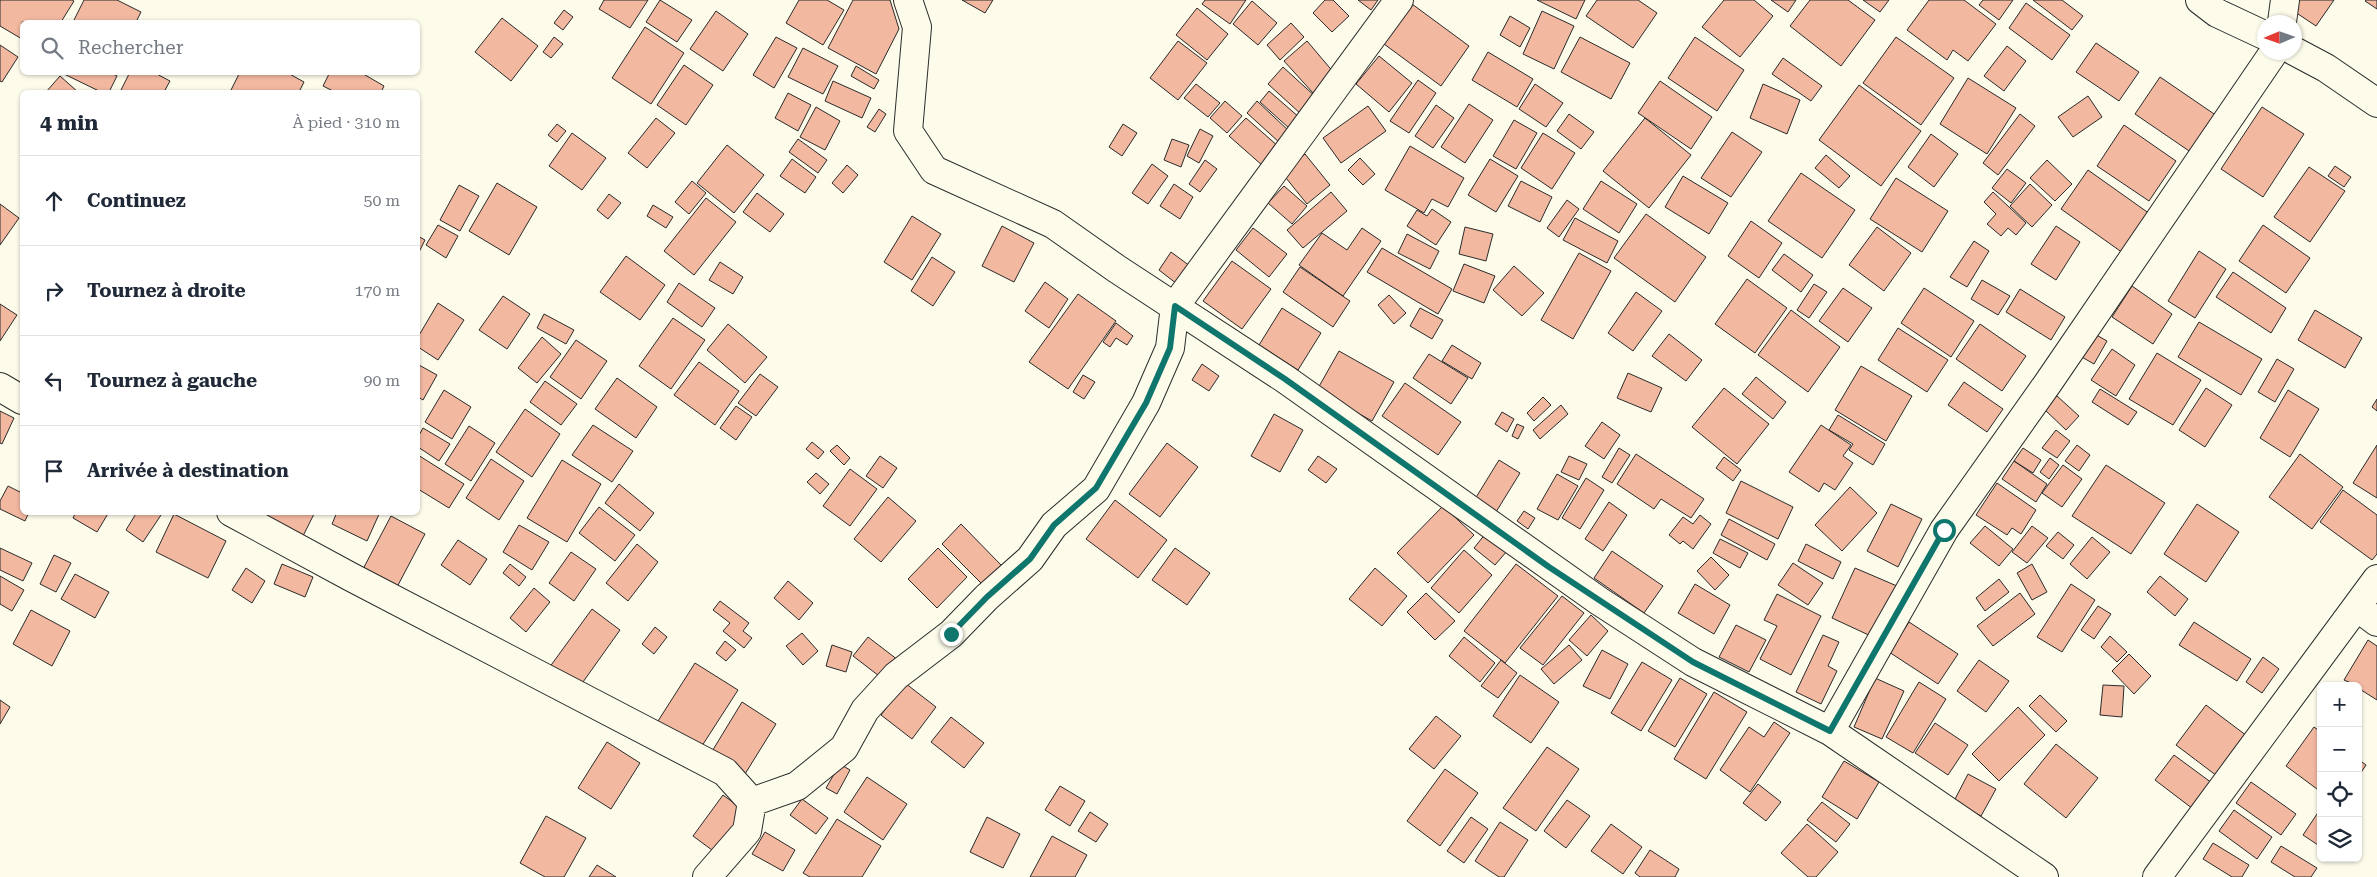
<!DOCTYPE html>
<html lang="fr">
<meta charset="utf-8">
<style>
body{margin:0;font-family:"Roboto Serif",serif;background:#f6f6f7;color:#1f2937}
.controls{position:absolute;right:15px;bottom:15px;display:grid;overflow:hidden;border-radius:8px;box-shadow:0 1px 4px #0004}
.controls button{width:45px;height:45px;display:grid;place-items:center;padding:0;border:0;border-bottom:1px solid #e0e1e3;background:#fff;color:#1f2937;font:25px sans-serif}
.compass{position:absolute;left:2257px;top:15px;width:45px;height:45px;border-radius:50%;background:#fff;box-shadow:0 1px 4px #0004;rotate:268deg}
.stop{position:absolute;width:15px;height:15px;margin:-11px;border:4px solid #0f766e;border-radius:50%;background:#fff}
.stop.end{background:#0f766e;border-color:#fff;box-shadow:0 1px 5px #0008}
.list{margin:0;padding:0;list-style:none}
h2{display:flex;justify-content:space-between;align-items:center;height:65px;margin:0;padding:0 20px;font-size:21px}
h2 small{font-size:16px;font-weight:400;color:#747a83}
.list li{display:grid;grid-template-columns:32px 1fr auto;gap:15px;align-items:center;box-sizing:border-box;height:90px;padding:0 20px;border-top:1px solid #e0e1e3}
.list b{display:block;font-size:19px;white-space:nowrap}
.list em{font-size:16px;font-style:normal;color:#747a83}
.icon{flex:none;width:28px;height:28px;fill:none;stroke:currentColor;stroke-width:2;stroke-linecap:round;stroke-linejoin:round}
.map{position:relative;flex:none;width:2377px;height:877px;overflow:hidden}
.search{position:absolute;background:#fff;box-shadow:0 1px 4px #0004;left:20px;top:20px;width:400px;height:55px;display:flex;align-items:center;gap:12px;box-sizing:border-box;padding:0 18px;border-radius:8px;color:#747a83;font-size:19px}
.panel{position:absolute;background:#fff;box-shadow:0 1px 4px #0004;left:20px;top:90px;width:400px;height:425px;border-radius:8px}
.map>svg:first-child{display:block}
.building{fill:#f2b8a0;stroke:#2b2b2b}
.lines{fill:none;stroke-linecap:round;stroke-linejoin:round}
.minor-casing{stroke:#2b2b2b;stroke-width:30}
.minor{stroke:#fdfbea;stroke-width:28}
.route{stroke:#0f766e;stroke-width:6}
</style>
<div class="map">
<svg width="2377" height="877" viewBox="0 0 2377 877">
<rect width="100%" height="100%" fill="#fdfbea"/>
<path class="building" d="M0 0H72L74 1 61 22H22V39L0 26Z
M84 0H117L141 12 136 22H73Z
M604 0H648L630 28 599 9Z
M660 0 692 20 677 42 646 22Z
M799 0H827L844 10 823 45 786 23Z
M853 0H890L899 29 876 74 828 48Z
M962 0H993L985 13Z
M1205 0H1246L1230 24 1202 4Z
M1325 0H1333L1349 16 1332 32 1313 13Z
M1358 0H1378L1371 10Z
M1537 0H1585L1576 19Z
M1597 0H1638L1657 13 1633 48 1586 16Z
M1724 0H1754L1773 16 1740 57 1702 27Z
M1771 0H1796L1788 12Z
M1810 0H1848L1875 20 1841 66 1790 26Z
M1863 0H1889L1880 12Z
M1929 0H1964L1996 24 1968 61 1953 50 1947 60 1907 30Z
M1983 0H2013L1999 20 1979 5Z
M2033 0H2062L2083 16 2072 30Z
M2299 0H2334L2316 26 2292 10Z
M2366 0H2377V9L2365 1Z
M1252 1 1277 23 1258 45 1233 24Z
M2026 3 2070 35 2052 60 2009 28Z
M1412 4 1469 46 1441 86 1384 44Z
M1197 8 1228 34 1207 60 1176 35Z
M564 10 573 17 563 30 554 23Z
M716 11 748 34 723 71 690 49Z
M1542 11 1574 26 1554 69 1523 54Z
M1510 16 1530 28 1520 47 1500 35Z
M502 18 538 46 511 81 475 52Z
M1291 23 1304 37 1280 60 1267 45Z
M645 27 684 53 651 104 612 78Z
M554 37 563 44 551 58 543 52Z
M776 37 797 48 774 88 753 75Z
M1580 37 1630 63 1611 99 1561 72Z
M1695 37 1744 70 1717 111 1668 78Z
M1896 37 1954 78 1921 125 1863 83Z
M1178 41 1207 63 1178 100 1150 78Z
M1307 41 1335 74 1313 93 1284 61Z
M2096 43 2139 72 2119 101 2076 72Z
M0 45 18 57 2 82 0 81Z
M2007 46 2026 61 2004 91 1984 76Z
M803 48 838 66 823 94 788 77Z
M1488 52 1533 79 1517 107 1472 80Z
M1379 56 1412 83 1389 112 1356 84Z
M1783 58 1822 86 1811 101 1772 74Z
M684 65 713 85 686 125 657 105Z
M856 66 879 80 874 89 851 76Z
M1283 67 1317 98 1302 115 1268 84Z
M109 72 117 76 109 92H101L62 73Z
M130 72H153L170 81 164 92H120Z
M240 72H286L304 82 299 92H230Z
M330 72H360L384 86 381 92H335L323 86Z
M60 76 78 92H46Z
M2160 77 2220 118 2195 155 2135 114Z
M1968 78 2016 108 1987 154 1940 124Z
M1418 80 1436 93 1409 133 1390 121Z
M833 81 871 98 862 118 825 101Z
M1660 81 1712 117 1691 149 1638 113Z
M1196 84 1220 103 1208 117 1184 98Z
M1535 84 1563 103 1546 127 1519 109Z
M1763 84 1800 100 1787 134 1750 118Z
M1859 85 1921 131 1881 186 1819 140Z
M1269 91 1300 118 1290 129 1260 102Z
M788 93 811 105 798 131 775 118Z
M2088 96 2102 117 2073 137 2058 117Z
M1225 101 1242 116 1227 133 1210 118Z
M1257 101 1290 132 1280 143 1247 113Z
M1469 104 1493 120 1465 163 1441 147Z
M1436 105 1454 118 1433 148 1415 136Z
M1368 106 1386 131 1341 163 1323 138Z
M816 107 840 121 825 150 800 137Z
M2262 107 2304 134 2263 197 2221 169Z
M879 109 886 114 875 132 867 127Z
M1569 114 1594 132 1581 149 1557 131Z
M2020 114 2035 126 1998 175 1983 163Z
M656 118 675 133 647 168 628 153Z
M1246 118 1279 147 1263 166 1229 136Z
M1645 118 1691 155 1649 208 1603 171Z
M1514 120 1537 133 1516 169 1493 156Z
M557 124 566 131 557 142 548 135Z
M1123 124 1137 133 1122 156 1109 147Z
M2124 125 2176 161 2149 201 2097 166Z
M1200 129 1213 136 1199 163 1187 156Z
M1732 132 1762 152 1731 197 1701 178Z
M572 133 606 158 582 190 549 166Z
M1543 133 1575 153 1552 189 1521 168Z
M1931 134 1958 154 1934 187 1908 167Z
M798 139 827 160 818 173 789 152Z
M1172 139 1189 145 1181 167 1164 160Z
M727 145 764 175 734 213 697 183Z
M1410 146 1464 178 1448 207 1432 199 1424 213 1385 190Z
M1305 154 1330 185 1307 204 1282 173Z
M1826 155 1850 176 1839 188 1815 168Z
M1360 158 1375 174 1363 185 1348 170Z
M792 159 816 177 805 193 780 176Z
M1490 159 1518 176 1496 212 1468 195Z
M1205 160 1217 169 1200 192 1189 184Z
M2047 160 2072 184 2055 201 2030 178Z
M1152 164 1168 176 1148 204 1132 193Z
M847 165 858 175 843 193 832 183Z
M2335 166 2351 177 2344 187 2328 176Z
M2309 167 2345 191 2310 242 2274 217Z
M2007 169 2026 183 2011 203 1992 188Z
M2088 170 2150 214 2123 253 2061 209Z
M1801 173 1855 210 1822 258 1768 221Z
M1683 176 1728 203 1709 234 1665 207Z
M1896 178 1948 211 1922 252 1870 219Z
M692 181 706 193 689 214 675 202Z
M1521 181 1552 197 1540 222 1508 206Z
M1601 181 1637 204 1619 233 1583 209Z
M497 183 537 207 509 255 469 231Z
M1174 184 1193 197 1180 219 1160 206Z
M2030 184 2052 205 2032 227 2010 206Z
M459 185 479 196 460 231 440 220Z
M1284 186 1307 206 1292 224 1268 203Z
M1331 192 1347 211 1303 248 1287 230Z
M1993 192 2026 223 2016 235 2008 228 2001 236 1987 224 1996 214 1984 202Z
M757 193 784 214 770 232 743 212Z
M609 194 621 203 608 219 597 210Z
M706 198 736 222 694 275 664 251Z
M1567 200 1579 209 1559 237 1547 228Z
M0 204 19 218 0 245Z
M653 205 673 217 666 228 647 216Z
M1432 209 1451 222 1436 245 1407 226 1417 210 1427 216Z
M1646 214 1706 257 1675 302 1614 258Z
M912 216 941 234 912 280 884 262Z
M1575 218 1618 241 1607 263 1563 240Z
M1751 221 1782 243 1759 278 1728 256Z
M438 225 458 236 446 258 426 245Z
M2263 225 2310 258 2286 293 2239 261Z
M1002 226 1034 243 1014 282 982 266Z
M2056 226 2080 242 2056 280 2031 264Z
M1465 227 1493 234 1486 261 1459 254Z
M1877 227 1911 253 1884 291 1849 265Z
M1253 228 1287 254 1269 277 1236 250Z
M1362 228 1381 241 1343 296 1299 265 1322 233 1347 250Z
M1407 234 1439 251 1430 269 1398 253Z
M418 236 425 240 418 254Z
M1974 241 1989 251 1967 287 1950 277Z
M1382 248 1452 289 1438 314 1367 272Z
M2199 251 2226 269 2195 318 2168 301Z
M1171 252 1190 266 1177 284 1159 270Z
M1579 253 1611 271 1573 339 1541 320Z
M1784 254 1813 275 1801 292 1772 270Z
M626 256 665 285 640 320 600 292Z
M932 257 955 272 933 306 911 291Z
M1232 261 1271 289 1242 329 1203 301Z
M720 262 743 277 733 294 709 280Z
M1464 264 1495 276 1484 303 1453 291Z
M1514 266 1544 293 1522 316 1493 290Z
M1300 267 1350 301 1333 327 1283 292Z
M2233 272 2286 308 2271 333 2216 297Z
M1747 279 1787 308 1755 353 1715 324Z
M1982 280 2010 296 1998 315 1971 299Z
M1045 282 1068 299 1049 328 1025 311Z
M679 283 715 308 702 327 667 302Z
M1814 284 1827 292 1809 318 1797 310Z
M2132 286 2172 314 2153 344 2112 317Z
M1843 288 1872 308 1848 342 1819 321Z
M1924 288 1974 321 1951 357 1901 323Z
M2020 289 2065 317 2051 340 2006 312Z
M1636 292 1662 311 1633 351 1608 333Z
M1078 294 1116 321 1068 389 1029 362Z
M1389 295 1406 313 1394 324 1378 305Z
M503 296 530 314 507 349 479 330Z
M438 303 464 320 438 360 418 347V337Z
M0 304 17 315 0 341Z
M1282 308 1321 333 1298 370 1259 345Z
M1420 308 1443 320 1432 339 1410 326Z
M1791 310 1840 347 1808 392 1758 355Z
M2315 310 2362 338 2345 368 2298 340Z
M544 314 574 330 566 344 537 328Z
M673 318 705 340 671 389 639 366Z
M2199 322 2262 359 2241 395 2178 357Z
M1116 323 1133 336 1127 345 1116 338 1110 347 1103 342Z
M728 324 767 357 745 383 707 350Z
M1980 324 2026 356 2002 391 1956 359Z
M1898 328 1948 360 1927 392 1878 360Z
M2093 333 2107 341 2094 364 2080 356Z
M1669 334 1702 360 1686 381 1652 356Z
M542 337 561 354 537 383 518 368Z
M576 340 607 361 581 399 550 377Z
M1452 345 1481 363 1472 379 1442 361Z
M2112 349 2135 365 2116 396 2091 380Z
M1339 351 1394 382 1372 421 1317 390Z
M2157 353 2201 380 2173 425 2129 399Z
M1429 354 1468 378 1451 404 1413 378Z
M2277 359 2294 369 2275 402 2258 392Z
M699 362 739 391 715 425 674 395Z
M1202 364 1219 376 1209 391 1192 380Z
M419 365 437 375 423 400 418 397Z
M1861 366 1912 396 1886 441 1835 410Z
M1628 373 1662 388 1651 412 1617 398Z
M760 374 778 387 756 416 738 403Z
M1083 375 1095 382 1084 399 1073 392Z
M1756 377 1786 402 1773 419 1742 394Z
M617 378 657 407 636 438 595 409Z
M545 381 577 404 561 425 530 402Z
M1964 382 2003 409 1987 432 1948 405Z
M1405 383 1461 422 1438 455 1382 416Z
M1724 388 1769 424 1737 464 1692 427Z
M2206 388 2232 405 2205 447 2179 430Z
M2100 389 2137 412 2128 425 2092 402Z
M444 390 471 407 452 439 425 422Z
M2288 390 2319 409 2290 457 2260 438Z
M2057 396 2079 416 2066 430 2044 409Z
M1543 397 1551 405 1534 421 1527 413Z
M2377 399V411L2372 407Z
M1561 405 1568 414 1540 439 1533 430Z
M736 406 752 417 736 440 720 428Z
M525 409 560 434 532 477 496 452Z
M0 411 14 418 2 444 0 443Z
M1502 412 1514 419 1507 432 1495 424Z
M1274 414 1303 430 1280 472 1251 456Z
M1838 415 1885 444 1873 465 1849 450 1853 444 1829 430Z
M1602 422 1620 435 1604 459 1585 446Z
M1517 424 1524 427 1518 439 1512 436Z
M593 425 633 451 612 482 572 455Z
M1821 425 1851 445 1843 456 1853 463 1835 490 1824 483 1819 492 1789 472Z
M469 426 495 443 471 481 445 464Z
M423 428 450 444 439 461 418 447V437Z
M2056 430 2070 441 2057 458 2042 448Z
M812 442 824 452 818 459 806 449Z
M1167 443 1198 467 1160 517 1129 494Z
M837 445 850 458 844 465 830 451Z
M2077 445 2090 455 2079 471 2065 461Z
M2377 445V498L2353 483Z
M1619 448 1630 455 1612 483 1602 477Z
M2023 448 2041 460 2033 473 2014 461Z
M1636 454 1704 499 1691 518 1661 499 1654 509 1617 484Z
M2300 454 2343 487 2312 529 2269 497Z
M418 455 464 484 449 508 418 489Z
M880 456 897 468 883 488 866 476Z
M1318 456 1337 469 1326 483 1308 470Z
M1569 456 1587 464 1579 480 1561 472Z
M1724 457 1741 470 1733 481 1716 468Z
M2050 458 2059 465 2049 479 2040 472Z
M491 459 524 481 499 520 466 498Z
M562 460 601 484 567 542 527 518Z
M1499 460 1520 473 1496 512 1475 499Z
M2014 461 2047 484 2036 502 2002 479Z
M2063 465 2082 479 2062 507 2042 493Z
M2106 465 2165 503 2131 554 2072 516Z
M850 469 877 489 850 526 823 506Z
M816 473 829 484 820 494 807 482Z
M1557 474 1578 486 1558 520 1537 509Z
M1586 478 1604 490 1580 529 1562 518Z
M1741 481 1793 507 1778 539 1726 513Z
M1997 483 2036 510 2021 534 2012 528 2007 535 1976 515Z
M619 484 654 513 640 531 605 503Z
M8 486 22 493V512H29L25 521 0 509V501Z
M1850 487 1877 513 1842 551 1815 525Z
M2343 490 2377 515V554L2372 560 2320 522Z
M888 497 916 521 881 562 854 539Z
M1115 500 1167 540 1138 578 1086 539Z
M1609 502 1627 515 1603 551 1585 539Z
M1891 504 1922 519 1898 567 1867 551Z
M2197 504 2239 532 2206 582 2164 554Z
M1443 506 1474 535 1428 583 1397 553Z
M599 507 635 535 615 561 579 533Z
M1524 511 1535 518 1528 529 1517 521Z
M76 512H109L97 532 73 518Z
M137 512H163L143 542 126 530Z
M268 512H315L300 542 263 523Z
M337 512H380L367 541 332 524Z
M174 514 226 541 208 578 156 552Z
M1700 515 1711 524 1693 549 1683 541 1680 544 1669 535 1683 517 1693 524Z
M391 516 425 534 397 587 363 569Z
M1729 519 1775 544 1767 560 1721 535Z
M961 524 1002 566 983 585 942 544Z
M519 525 549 542 532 570 503 552Z
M1985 526 2013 549 1999 566 1970 543Z
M2032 526 2048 538 2027 563 2012 552Z
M2058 532 2074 545 2063 559 2046 546Z
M1486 533 1507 551 1495 565 1474 548Z
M2092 537 2110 552 2087 579 2070 564Z
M1720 539 1748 553 1740 568 1713 553Z
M458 540 487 559 470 585 441 565Z
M637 544 658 562 628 601 606 583Z
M1806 544 1841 562 1833 579 1798 561Z
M0 548 32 563 23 581 0 570Z
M938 548 967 577 937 608 908 579Z
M1175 548 1210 573 1187 605 1152 580Z
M1464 550 1492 575 1459 613 1431 588Z
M1612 551 1663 586 1644 613 1594 578Z
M571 552 596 569 574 601 549 583Z
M54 555 71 563 56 592 40 584Z
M1711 557 1729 575 1715 590 1697 571Z
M1793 563 1823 583 1808 605 1778 585Z
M282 564 313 577 305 597 274 584Z
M510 564 526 577 519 586 503 573Z
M1516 564 1558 596 1505 663 1464 631Z
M2032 564 2047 592 2032 600 2017 573Z
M246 568 265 581 252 603 232 590Z
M1375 568 1407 596 1382 626 1349 599Z
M1855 568 1897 586 1873 637 1832 618Z
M75 574 109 592 95 618 61 599Z
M0 576 24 590 12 611 0 604Z
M2160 576 2188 599 2175 616 2147 592Z
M1999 579 2009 592 1985 611 1976 598Z
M788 581 813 603 799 620 774 598Z
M1695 584 1730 605 1714 634 1678 613Z
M2071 584 2095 600 2062 652 2037 637Z
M534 588 550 602 526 632 510 618Z
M1426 593 1455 621 1435 640 1407 612Z
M2020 593 2035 614 1993 646 1977 626Z
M1777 594 1821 616 1791 675 1760 659 1777 626 1764 620Z
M1562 596 1584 613 1543 665 1520 648Z
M720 601 749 623 743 631 752 638 744 648 723 631 730 623 713 610Z
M2098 606 2111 614 2094 639 2081 630Z
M592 609 620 630 578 689 549 668Z
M31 610 70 631 52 666 13 644Z
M1591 615 1608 631 1587 656 1569 640Z
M1909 622 1958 654 1938 684 1889 652Z
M2194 622 2251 659 2237 681 2179 645Z
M1736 625 1766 640 1749 672 1719 657Z
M655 627 667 637 654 654 642 644Z
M802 633 818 651 803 665 786 646Z
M1823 635 1839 642 1828 666 1837 671 1821 704 1796 692Z
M2110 636 2127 652 2117 662 2101 647Z
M868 637 898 660 883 679 853 656Z
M1464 637 1495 663 1480 682 1449 656Z
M2368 640 2377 646V700L2358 688V686L2344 680Z
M725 641 736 650 726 661 716 653Z
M832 645 852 652 846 672 826 666Z
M1569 645 1582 660 1554 684 1541 669Z
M1602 650 1628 664 1610 699 1583 686Z
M2129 654 2151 676 2134 694 2112 671Z
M2263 657 2279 669 2262 693 2246 682Z
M1501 660 1517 673 1498 698 1481 686Z
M1979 660 2009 681 1986 712 1957 691Z
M1642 662 1672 680 1641 731 1611 713Z
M695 663 738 690 700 749 658 721Z
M1520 675 1559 702 1531 743 1493 716Z
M1680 678 1707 694 1675 747 1648 731Z
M1875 678 1904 691 1882 739 1854 727Z
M1919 682 1946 699 1913 753 1886 737Z
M905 683 936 707 912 739 881 715Z
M2103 685 2124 686 2122 717 2100 715Z
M1714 692 1747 712 1706 779 1674 759Z
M2040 695 2067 721 2056 732 2029 706Z
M0 700 10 707 0 724Z
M742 702 776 724 745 774 711 753Z
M2206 705 2251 739 2221 779 2176 745Z
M2018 707 2045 735 1999 781 1972 754Z
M1436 716 1461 736 1434 769 1409 749Z
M951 717 984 743 964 768 931 742Z
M1774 722 1790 733 1750 792 1720 770 1749 727 1764 737Z
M1935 723 1968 745 1948 775 1915 753Z
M2314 727 2321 732V792L2286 766Z
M607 742 640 763 611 809 578 788Z
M2056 744 2098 778 2066 818 2024 784Z
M1547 747 1579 769 1536 831 1503 808Z
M2174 755 2216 786 2197 812 2155 780Z
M2358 759 2366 765 2358 777Z
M1844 761 1879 782 1857 819 1822 797Z
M840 764 850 770 837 794 826 788Z
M1445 769 1478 793 1440 846 1407 821Z
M1968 774 1996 789 1981 816 1954 801Z
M867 777 907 804 883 840 844 812Z
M2251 782 2296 814 2281 835 2236 803Z
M1758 784 1781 802 1766 821 1743 803Z
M1060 786 1085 801 1070 826 1045 810Z
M723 795 746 812 716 853 693 836Z
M802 799 828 818 816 834 790 815Z
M1567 800 1590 816 1566 848 1544 831Z
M1822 802 1850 824 1836 842 1807 820Z
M2321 808V847L2303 835Z
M2234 810 2272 837 2257 859 2219 831Z
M1090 812 1108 824 1096 842 1078 831Z
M546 816 586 838 564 877H545L520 863Z
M987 817 1020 834 1003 868 970 852Z
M1471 817 1488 829 1464 863 1447 851Z
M837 819 881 846 862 877H810L803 873Z
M1500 822 1528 840 1504 877H1499L1475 861Z
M1611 824 1642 847 1623 874 1591 851Z
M1807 824 1838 852 1816 877H1808L1781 853Z
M765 832 795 850 783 871 752 854Z
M1052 836 1087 855 1075 877H1030Z
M2213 843 2249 865 2242 877H2232L2203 859Z
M2281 846 2317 868 2311 877H2295L2271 862Z
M1650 850 1679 869 1675 877H1640L1635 873Z
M597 865 616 877H589Z"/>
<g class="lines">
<g class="minor-casing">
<path id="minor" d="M908 0 917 27 908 131 934 170 1053 224 1117 269 1285 379 1599 601 1693 662 1830 731 2044 877
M2200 0 2217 13 2264 35
M2282 22 2285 0
M2294 51 2326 68 2377 103
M0 387 22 400
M231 512 351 577 725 772 752 802 747 831 707 877
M2357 607 2377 622
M1830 731 1944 530 2048 383 2274 52
M752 802 797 786 844 748 865 710 896 676 951 634 987 597 1030 559 1054 525 1096 489 1146 403 1170 348 1175 306 1399 0
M2157 877 2377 579"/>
</g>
<use href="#minor" class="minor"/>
</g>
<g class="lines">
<path class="route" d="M951 634 987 597 1030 559 1054 525 1096 488 1146 403 1170 348 1175 306 1285 379 1549 567 1693 662 1830 731 1944 530"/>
</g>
</svg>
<div class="controls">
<button>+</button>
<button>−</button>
<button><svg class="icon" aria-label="locate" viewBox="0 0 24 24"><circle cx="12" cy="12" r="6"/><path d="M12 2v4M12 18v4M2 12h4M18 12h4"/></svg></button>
<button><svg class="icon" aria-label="layers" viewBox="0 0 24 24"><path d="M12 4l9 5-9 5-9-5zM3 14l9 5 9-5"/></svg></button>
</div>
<svg class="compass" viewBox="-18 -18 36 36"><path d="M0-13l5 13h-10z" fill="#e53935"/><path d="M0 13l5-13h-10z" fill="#747a83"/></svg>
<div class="stop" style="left:1944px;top:530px"></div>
<div class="stop end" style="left:951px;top:634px"></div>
<div class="search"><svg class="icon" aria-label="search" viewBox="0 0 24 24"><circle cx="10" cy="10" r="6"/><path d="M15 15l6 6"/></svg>Rechercher</div>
<section class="panel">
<h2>4 min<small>À pied · 310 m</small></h2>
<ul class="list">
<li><svg class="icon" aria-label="ahead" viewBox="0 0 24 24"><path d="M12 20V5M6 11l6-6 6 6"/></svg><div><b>Continuez</b></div><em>50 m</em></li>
<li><svg class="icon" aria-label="right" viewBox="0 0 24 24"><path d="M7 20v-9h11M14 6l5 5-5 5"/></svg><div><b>Tournez à droite</b></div><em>170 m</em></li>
<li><svg class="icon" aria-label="left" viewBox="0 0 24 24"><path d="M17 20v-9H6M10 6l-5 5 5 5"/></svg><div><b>Tournez à gauche</b></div><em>90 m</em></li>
<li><svg class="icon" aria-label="arrive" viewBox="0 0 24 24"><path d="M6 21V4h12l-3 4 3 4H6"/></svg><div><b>Arrivée à destination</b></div></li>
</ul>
</section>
</div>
